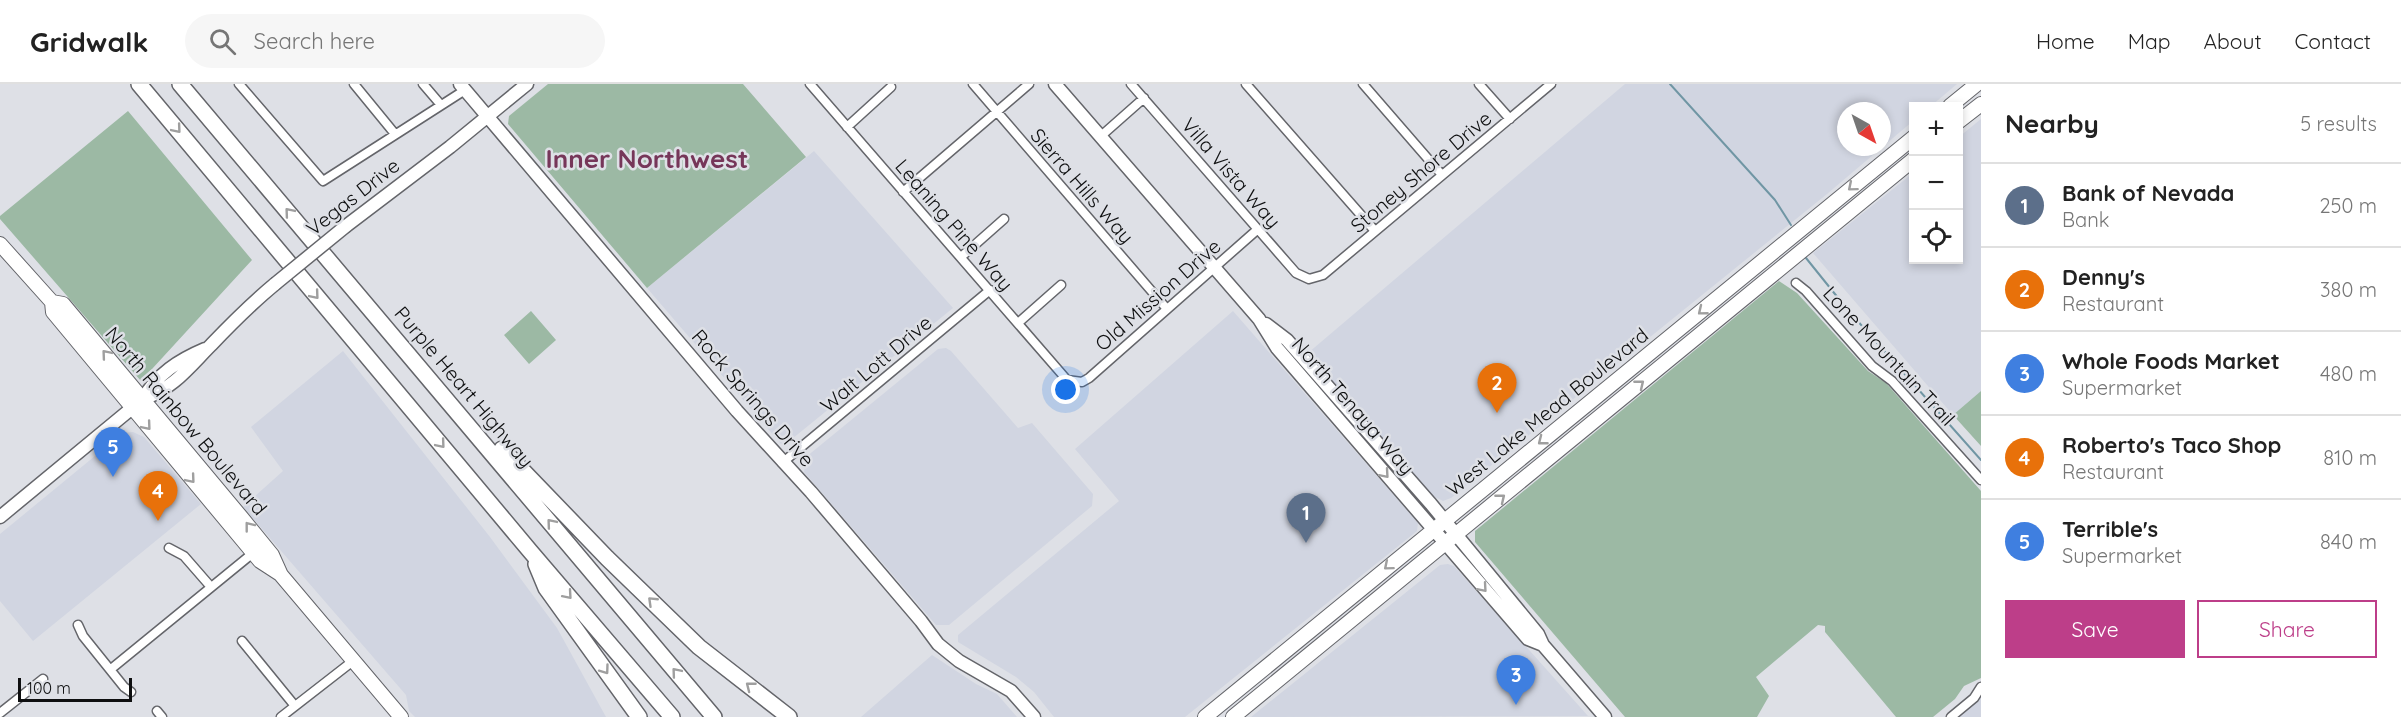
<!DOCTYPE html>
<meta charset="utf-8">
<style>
body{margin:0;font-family:Quicksand,sans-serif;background:#f6f6f6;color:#222}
.controls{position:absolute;right:18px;top:18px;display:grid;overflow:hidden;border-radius:0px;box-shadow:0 3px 9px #0003}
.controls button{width:54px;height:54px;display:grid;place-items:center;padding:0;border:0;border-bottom:2px solid #e0e0e0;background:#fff;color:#222;font:30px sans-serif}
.compass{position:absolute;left:1837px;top:18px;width:54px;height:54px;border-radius:50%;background:#fff;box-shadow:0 3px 9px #0003;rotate:140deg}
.scale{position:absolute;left:18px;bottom:15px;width:114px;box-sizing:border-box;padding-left:6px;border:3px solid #0e0f10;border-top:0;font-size:16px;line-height:21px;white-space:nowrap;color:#0e0f10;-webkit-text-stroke:4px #dee0e6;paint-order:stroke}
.you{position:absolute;left:1066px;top:306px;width:21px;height:21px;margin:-15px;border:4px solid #fff;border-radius:50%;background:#1a73e8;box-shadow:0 0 0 9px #1a73e833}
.badge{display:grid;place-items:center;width:39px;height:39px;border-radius:50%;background:#bd3e89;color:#fff;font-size:20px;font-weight:700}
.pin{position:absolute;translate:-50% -50px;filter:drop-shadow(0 2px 3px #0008)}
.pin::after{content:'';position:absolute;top:32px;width:21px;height:18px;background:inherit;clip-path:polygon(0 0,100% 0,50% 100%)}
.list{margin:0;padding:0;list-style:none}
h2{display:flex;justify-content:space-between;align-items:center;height:78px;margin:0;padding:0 24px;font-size:26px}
h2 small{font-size:20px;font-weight:400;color:#767676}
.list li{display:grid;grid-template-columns:39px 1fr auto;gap:18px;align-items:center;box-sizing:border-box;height:84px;padding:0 24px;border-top:2px solid #e0e0e0}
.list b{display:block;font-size:22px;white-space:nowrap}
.list p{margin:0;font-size:20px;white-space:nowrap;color:#767676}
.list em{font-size:20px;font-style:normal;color:#767676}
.actions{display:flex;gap:12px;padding:18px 24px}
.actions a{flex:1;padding:14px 0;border:2px solid #bd3e89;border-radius:0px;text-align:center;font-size:21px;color:#bd3e89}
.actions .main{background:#bd3e89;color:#fff}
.icon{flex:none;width:33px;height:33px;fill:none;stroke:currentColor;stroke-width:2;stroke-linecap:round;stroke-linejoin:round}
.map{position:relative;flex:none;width:1981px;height:633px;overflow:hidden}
header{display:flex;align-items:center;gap:36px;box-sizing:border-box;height:84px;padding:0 30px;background:#fff;border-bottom:2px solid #e0e0e0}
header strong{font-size:28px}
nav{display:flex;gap:33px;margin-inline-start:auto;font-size:21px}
.search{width:420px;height:54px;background:#f6f6f6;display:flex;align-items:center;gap:15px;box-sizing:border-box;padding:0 21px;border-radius:33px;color:#767676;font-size:22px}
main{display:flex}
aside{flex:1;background:#fff}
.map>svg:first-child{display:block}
.built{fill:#d1d5e1;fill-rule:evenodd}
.green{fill:#9cb9a4}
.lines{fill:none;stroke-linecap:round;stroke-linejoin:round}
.stream{stroke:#7096a4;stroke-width:2}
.street-casing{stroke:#64656a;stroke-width:11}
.secondary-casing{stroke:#64656a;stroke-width:15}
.primary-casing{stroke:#64656a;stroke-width:16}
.highway-casing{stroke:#64656a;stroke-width:18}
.street{stroke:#fff;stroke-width:8}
.secondary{stroke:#fff;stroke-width:12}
.primary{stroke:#fff;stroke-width:14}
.highway{stroke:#fff;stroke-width:15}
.secondary-bridge-casing{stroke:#64656a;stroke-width:15;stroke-linecap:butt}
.secondary-bridge{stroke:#fff;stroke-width:12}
.oneway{stroke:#9f9f9f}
.labels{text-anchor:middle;stroke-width:5;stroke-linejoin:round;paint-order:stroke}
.street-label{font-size:20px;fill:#0e0f10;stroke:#dee0e6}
.district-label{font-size:26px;font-weight:bold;fill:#763659;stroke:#dee0e6}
</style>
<header>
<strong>Gridwalk</strong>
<div class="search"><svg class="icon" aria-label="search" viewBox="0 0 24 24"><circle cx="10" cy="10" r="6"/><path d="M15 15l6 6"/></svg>Search here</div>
<nav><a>Home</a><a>Map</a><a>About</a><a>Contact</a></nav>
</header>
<main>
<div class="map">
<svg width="1981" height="633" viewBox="0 0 1981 633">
<rect width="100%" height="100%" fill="#dee0e6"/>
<path class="built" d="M1625 0H1957L1931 22H1914L1913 37 1827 110 1451 414 1443 417 1433 412 1308 269ZM1846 27H1882V63H1846Z
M1981 35V307L1953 331 1813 169 1913 89 1914 176H1958L1959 53Z
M814 67 953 224 787 359 781 360 647 204Z
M1233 227 1418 439 1417 447 1185 633H1054L1034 608 1016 593 958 558V551L1119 417 1075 365Z
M946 264 951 267 1018 344 1032 339 1093 410 1092 422 949 541H936L804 388 806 373 938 265Z
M343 267 490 453 557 544 606 633H415L409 627 406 611 243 423 283 387 251 343Z
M133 348 144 353 201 420 33 557 0 517V450L123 349Z
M1448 480 1454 482 1588 632 1251 633 1440 481Z
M932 571 976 600 997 610 1017 633H861Z
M1981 611V633H1956Z"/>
<path class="green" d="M548 0H743L806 73 647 204 508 40 509 32Z
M128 27 252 176 141 297 0 135V132Z
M1779 197 1797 209 1868 287 1886 299 1981 407V594L1964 602 1955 615 1933 633H1896L1825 548V542L1818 541 1756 593 1769 612 1757 633H1625L1475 458V447Z
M531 227 556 256 529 280 504 251Z
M1981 307V362L1953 331Z"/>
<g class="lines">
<path class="stream" d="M1670 0 1775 116 1791 141
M1806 174 1847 225 1981 376"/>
<g class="street-casing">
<path id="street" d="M239 0 323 97 465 6
M354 0 395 50
M423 0 441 21
M810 0 1067 296 1082 298 1089 294 1258 145
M973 0 1167 225
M1131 0 1296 189 1309 195 1323 191 1551 0
M1246 0 1375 147
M1363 0 1442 91
M1479 0 1510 35
M847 43 891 3
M1101 52 1144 14
M903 108 1029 0
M961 173 1004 135
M1796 199 1806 207 1872 282 1892 297 1981 396
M1018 239 1061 201
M782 379 990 206
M169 464 184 472 211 503
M78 541 83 552 124 603 131 608
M242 557 295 622
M111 585 253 469
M157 627 162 633
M0 629 43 595
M281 633 353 577
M1951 633 1974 614 1981 603"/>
</g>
<g class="secondary-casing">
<path id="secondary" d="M460 0 737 327 811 408 921 537 938 560 959 577 1011 607 1034 633
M1055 0 1259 235 1277 264 1528 555 1543 561
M346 142 450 63 527 0
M1266 240 1287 256 1431 420 1538 550 1543 561 1605 633
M143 315C157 290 179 276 205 265
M0 433 143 315C173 305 190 282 211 261 231 240 252 219 275 200"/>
</g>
<g class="primary-casing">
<path id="primary" d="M1950 22 1977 0
M1958 38 1981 20
M0 160 52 218 53 228 260 477 280 490
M52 218 63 220 241 433 272 471 281 491 401 633
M1205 633 1914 53
M1233 633 1914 75"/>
</g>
<g class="highway-casing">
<path id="highway" d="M139 0 530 467 672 633
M180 0 714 633
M502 365 607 474 699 563 789 633
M536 480 546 504 639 633"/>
</g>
<use href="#street" class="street"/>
<use href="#secondary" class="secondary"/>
<use href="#primary" class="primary"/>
<use href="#highway" class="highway"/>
<g class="secondary-bridge-casing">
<path id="secondary-bridge" d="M275 200 346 142"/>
</g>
<use href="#secondary-bridge" class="secondary-bridge"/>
</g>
<defs><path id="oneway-chevron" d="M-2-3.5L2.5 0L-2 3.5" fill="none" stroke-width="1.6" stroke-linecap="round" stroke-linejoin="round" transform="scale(1.5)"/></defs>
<g class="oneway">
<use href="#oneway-chevron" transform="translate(177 45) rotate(50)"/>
<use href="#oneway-chevron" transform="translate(1852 103) rotate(140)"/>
<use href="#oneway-chevron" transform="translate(289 128) rotate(-130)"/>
<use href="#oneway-chevron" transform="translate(315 211) rotate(50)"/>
<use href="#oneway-chevron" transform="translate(1702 227) rotate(141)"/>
<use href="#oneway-chevron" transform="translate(106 270) rotate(-130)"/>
<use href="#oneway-chevron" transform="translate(1640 300) rotate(-39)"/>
<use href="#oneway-chevron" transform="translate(147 342) rotate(50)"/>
<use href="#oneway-chevron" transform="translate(1542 357) rotate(142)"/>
<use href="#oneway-chevron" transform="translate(441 360) rotate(50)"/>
<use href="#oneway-chevron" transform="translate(1385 390) rotate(49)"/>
<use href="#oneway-chevron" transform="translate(191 395) rotate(50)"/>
<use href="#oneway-chevron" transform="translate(1501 414) rotate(-39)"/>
<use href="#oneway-chevron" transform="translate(551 439) rotate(-130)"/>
<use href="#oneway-chevron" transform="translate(249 442) rotate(-128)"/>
<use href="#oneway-chevron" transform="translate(1388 482) rotate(140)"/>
<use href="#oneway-chevron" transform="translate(1483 504) rotate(49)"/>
<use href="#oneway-chevron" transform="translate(568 511) rotate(49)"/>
<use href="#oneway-chevron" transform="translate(652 517) rotate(-136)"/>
<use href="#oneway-chevron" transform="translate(605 586) rotate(54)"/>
<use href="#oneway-chevron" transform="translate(676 588) rotate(-130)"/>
<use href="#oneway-chevron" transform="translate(750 602) rotate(-142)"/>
</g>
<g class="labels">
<g class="street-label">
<text transform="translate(1421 88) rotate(-40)" y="7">Stoney Shore Drive</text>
<text transform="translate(1231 89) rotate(49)" y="7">Villa Vista Way</text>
<text transform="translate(1082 102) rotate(49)" y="7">Sierra Hills Way</text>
<text transform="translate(353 113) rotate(-38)" y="7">Vegas Drive</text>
<text transform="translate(954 141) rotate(49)" y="7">Leaning Pine Way</text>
<text transform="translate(1158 211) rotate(-41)" y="7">Old Mission Drive</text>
<text transform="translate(1889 272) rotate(47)" y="7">Lone Mountain Trail</text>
<text transform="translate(876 280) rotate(-40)" y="7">Walt Lott Drive</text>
<text transform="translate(464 303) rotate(50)" y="7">Purple Heart Highway</text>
<text transform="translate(753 314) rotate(49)" y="7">Rock Springs Drive</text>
<text transform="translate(1353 322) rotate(49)" y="7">North Tenaya Way</text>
<text transform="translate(1547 328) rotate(-39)" y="7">West Lake Mead Boulevard</text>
<text transform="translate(186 337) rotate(50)" y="7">North Rainbow Boulevard</text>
</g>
<g class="district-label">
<text x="647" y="84">Inner Northwest</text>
</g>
</g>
</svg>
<div class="controls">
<button>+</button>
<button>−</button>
<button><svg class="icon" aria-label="locate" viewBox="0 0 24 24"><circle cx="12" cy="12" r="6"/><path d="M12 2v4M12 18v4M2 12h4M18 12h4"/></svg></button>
</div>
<svg class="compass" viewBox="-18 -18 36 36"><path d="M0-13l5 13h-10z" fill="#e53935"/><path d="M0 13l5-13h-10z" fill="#767676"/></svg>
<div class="scale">100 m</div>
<div class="you"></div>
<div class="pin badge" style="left:1306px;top:459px;background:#5c6f8a">1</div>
<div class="pin badge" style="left:1497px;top:329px;background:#e8710a">2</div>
<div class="pin badge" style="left:1516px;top:621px;background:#3f7fe0">3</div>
<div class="pin badge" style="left:158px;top:437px;background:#e8710a">4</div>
<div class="pin badge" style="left:113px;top:393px;background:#3f7fe0">5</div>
</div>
<aside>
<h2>Nearby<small>5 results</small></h2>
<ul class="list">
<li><span class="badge" style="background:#5c6f8a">1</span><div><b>Bank of Nevada</b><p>Bank</p></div><em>250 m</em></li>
<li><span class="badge" style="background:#e8710a">2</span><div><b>Denny's</b><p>Restaurant</p></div><em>380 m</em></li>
<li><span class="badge" style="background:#3f7fe0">3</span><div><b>Whole Foods Market</b><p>Supermarket</p></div><em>480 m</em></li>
<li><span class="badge" style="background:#e8710a">4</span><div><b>Roberto's Taco Shop</b><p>Restaurant</p></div><em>810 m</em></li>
<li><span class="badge" style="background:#3f7fe0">5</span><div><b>Terrible's</b><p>Supermarket</p></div><em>840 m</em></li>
</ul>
<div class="actions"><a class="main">Save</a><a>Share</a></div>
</aside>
</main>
